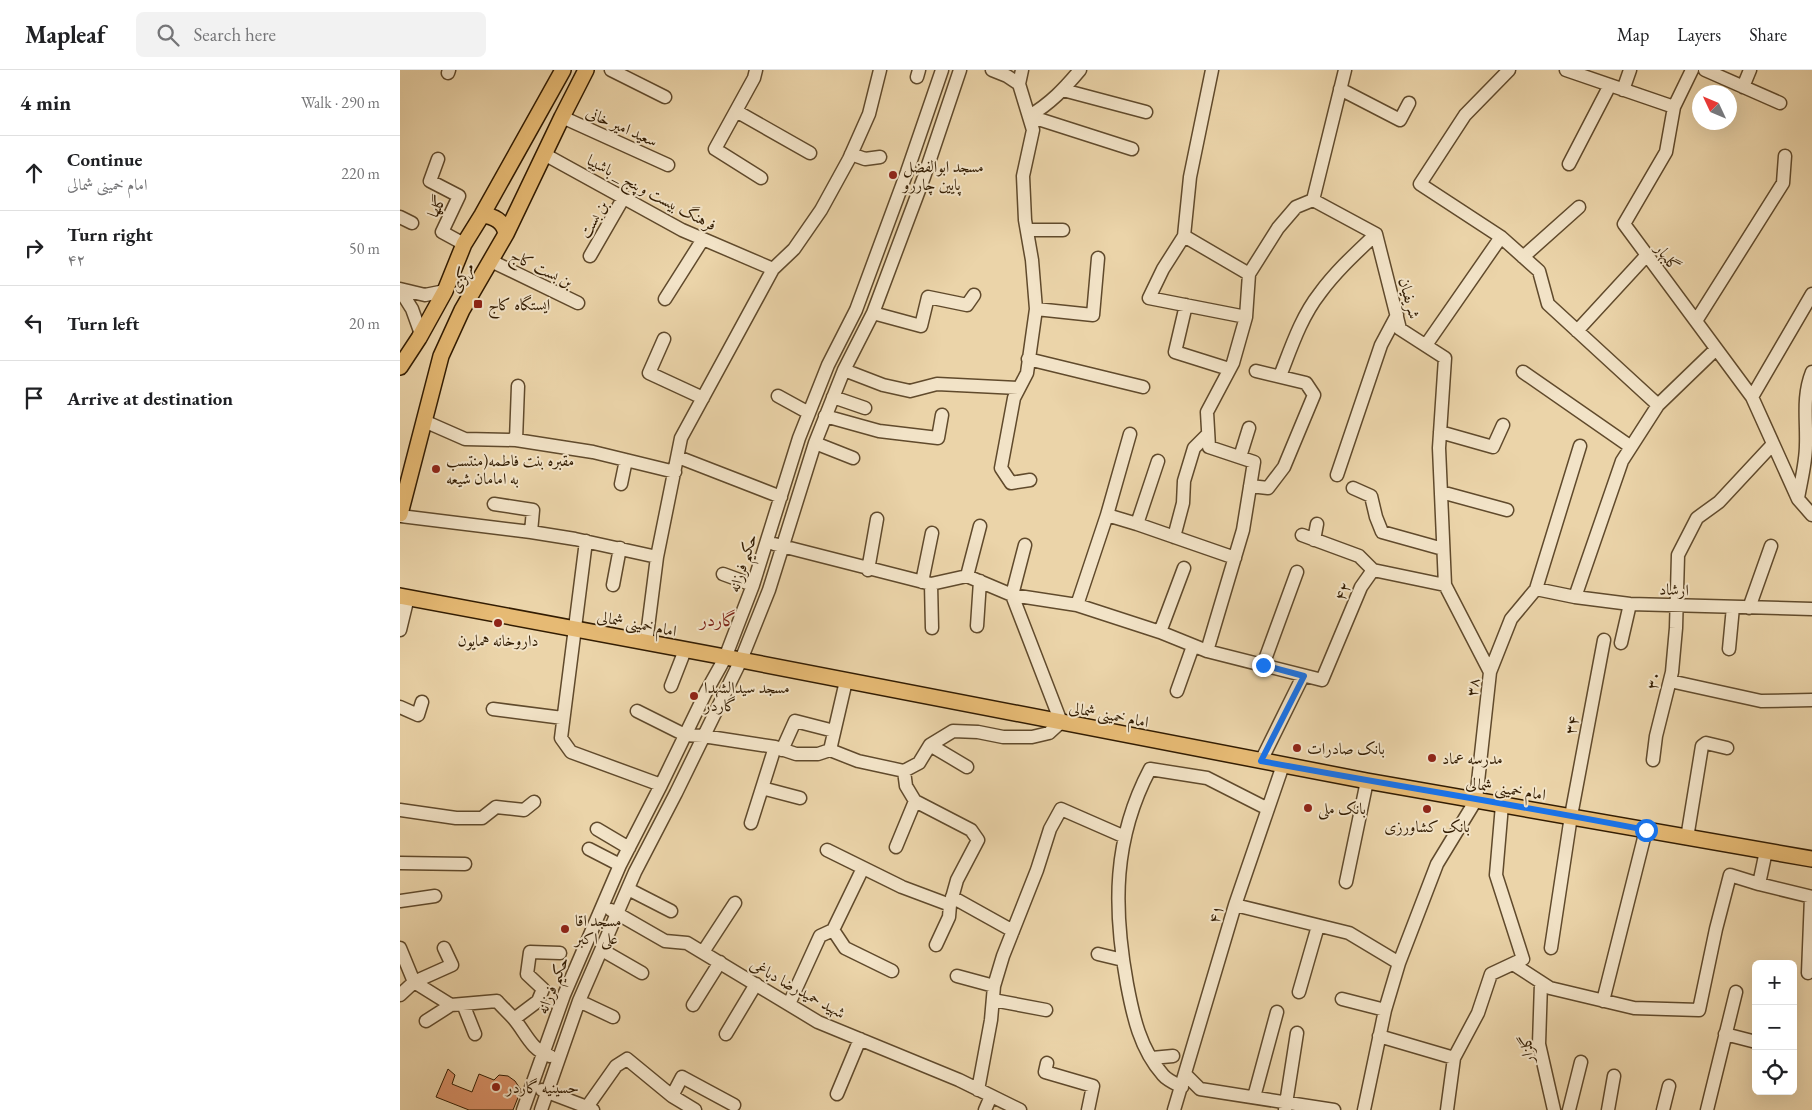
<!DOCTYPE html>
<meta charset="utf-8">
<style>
body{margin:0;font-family:"EB Garamond",Amiri,serif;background:#f2f2f2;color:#202124}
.controls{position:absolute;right:15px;bottom:15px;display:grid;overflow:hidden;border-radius:8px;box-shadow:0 5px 20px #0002}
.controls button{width:45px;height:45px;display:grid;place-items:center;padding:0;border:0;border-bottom:1px solid #e0e0e0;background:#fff;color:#202124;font:25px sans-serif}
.compass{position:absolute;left:1292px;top:15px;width:45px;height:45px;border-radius:50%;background:#fff;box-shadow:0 5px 20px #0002;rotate:314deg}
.stop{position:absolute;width:15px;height:15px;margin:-11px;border:4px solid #1a73e8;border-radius:50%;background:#fff}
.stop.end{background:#1a73e8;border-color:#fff;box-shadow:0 1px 5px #0008}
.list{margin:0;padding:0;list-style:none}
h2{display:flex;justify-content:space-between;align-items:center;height:65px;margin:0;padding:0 20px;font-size:21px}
h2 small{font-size:16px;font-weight:400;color:#757577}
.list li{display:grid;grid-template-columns:32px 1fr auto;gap:15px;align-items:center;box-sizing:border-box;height:75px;padding:0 20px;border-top:1px solid #e0e0e0}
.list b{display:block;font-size:19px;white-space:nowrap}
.list p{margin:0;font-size:16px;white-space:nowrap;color:#757577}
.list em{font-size:16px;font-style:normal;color:#757577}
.icon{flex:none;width:28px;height:28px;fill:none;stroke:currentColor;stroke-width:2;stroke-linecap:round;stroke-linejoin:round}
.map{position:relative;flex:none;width:1412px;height:1040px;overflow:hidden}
header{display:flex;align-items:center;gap:30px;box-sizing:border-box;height:70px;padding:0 25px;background:#fff;border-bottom:1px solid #e0e0e0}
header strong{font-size:24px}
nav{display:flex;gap:28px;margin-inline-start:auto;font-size:18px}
.search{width:350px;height:45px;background:#f2f2f2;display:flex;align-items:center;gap:12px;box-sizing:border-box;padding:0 18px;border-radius:8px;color:#757577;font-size:19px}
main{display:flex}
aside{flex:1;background:#fff}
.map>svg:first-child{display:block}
.building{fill:#db936a;stroke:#321c02}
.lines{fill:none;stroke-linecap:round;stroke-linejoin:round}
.minor-casing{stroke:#604a2c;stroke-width:15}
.major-casing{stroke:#321c02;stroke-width:18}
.minor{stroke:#f2e3c7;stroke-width:12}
.major{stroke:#e6ba74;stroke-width:15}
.route{stroke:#1a73e8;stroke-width:6}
.poi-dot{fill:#8f2418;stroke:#f2e3c7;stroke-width:2}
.labels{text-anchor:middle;stroke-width:4;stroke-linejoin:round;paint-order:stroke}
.street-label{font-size:16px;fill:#321c02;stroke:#f2e3c7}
.poi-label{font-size:16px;fill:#321c02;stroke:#f2e3c7;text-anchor:start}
.neighbourhood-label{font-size:18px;fill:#7a1f14;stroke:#f2e3c7}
</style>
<header>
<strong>Mapleaf</strong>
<div class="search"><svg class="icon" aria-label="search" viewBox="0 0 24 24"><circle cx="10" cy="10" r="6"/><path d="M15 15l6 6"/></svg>Search here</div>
<nav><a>Map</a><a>Layers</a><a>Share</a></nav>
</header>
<main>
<aside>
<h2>4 min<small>Walk · 290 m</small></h2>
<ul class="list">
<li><svg class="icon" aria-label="ahead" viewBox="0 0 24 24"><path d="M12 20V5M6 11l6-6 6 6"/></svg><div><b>Continue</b><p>امام خمینی شمالی</p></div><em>220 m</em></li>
<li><svg class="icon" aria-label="right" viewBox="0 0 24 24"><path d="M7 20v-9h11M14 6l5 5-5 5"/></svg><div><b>Turn right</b><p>۴۲</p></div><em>50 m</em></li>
<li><svg class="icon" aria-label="left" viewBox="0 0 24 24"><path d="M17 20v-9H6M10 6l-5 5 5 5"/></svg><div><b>Turn left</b></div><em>20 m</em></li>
<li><svg class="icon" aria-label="arrive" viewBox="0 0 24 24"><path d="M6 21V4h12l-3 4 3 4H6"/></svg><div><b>Arrive at destination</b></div></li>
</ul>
</aside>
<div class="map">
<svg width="1412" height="1040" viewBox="0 0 1412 1040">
<rect width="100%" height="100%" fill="#ebd4a9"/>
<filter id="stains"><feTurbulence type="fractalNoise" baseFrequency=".004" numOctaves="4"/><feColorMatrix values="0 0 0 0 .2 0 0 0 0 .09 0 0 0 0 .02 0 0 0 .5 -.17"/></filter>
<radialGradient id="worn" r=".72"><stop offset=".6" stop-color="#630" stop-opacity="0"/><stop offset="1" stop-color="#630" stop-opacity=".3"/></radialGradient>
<path class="building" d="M48 999 55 1005 52 1014 72 1022 79 1004 94 1010 99 1005 108 1006 115 1011 121 1020 113 1040H69L36 1027Z"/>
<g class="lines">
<g class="minor-casing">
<path id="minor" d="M211 0 265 27
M356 0 354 8 315 79 361 108
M592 0 607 6 619 14 633 60 623 106 625 150 632 190 636 239 627 303 614 328 601 398 611 413 630 410
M945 0 913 130 976 164 1000 259 1045 288 1039 378 1045 515 1090 602
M1109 0 1065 45 1020 114 1101 167 1139 201 1148 234 1258 335 1222 391 1175 527
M1166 0 1274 37 1266 82 1224 154 1352 327 1398 429 1412 445
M1305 0 1380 33
M48 3 49 0
M517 7 519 0
M619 14 622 0
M1343 17 1350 0
M940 19 1000 50 1009 33
M663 20 746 42
M1223 20 1230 0
M1274 37 1292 0
M336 41 410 83
M629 46 732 79
M629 46C650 34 665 18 680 0
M162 47 268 95
M144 84 282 160 373 199
M451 84 465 89 480 87
M38 89 30 111 59 126 42 162 64 174
M1169 94 1210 15
M0 147 12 153
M627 160H663
M784 166 763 199 749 228 846 247
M190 186 224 127
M1123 187 1179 137
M91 191 178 233
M849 204 878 158 896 137 913 130
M0 219 25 225 45 221
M0 220 12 239 21 264
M265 229 303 169
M786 235 775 282 829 299
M636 239 693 245 698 188
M473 243 521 256 528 227 567 235 574 225
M1296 251 1383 113 1385 86
M1177 261 1247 185
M264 269 249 303 303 328
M1026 275 1101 167
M628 289 743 317
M444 300 483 315 510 321 537 314 619 318
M1123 302 1231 377
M880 306C891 278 901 247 920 223 936 201 957 182 976 164
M378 326 409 343
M433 327 465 338
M1352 327 1412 224
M1258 335 1316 279
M425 346 479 361 538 368 542 345
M24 351 65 369 116 370 193 382 275 402
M1040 362 1093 377 1103 355
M116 370 118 316
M415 373 453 388
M278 387 381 427
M840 387 849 358
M937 405 981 275 997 245
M221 414 226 390
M850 416 868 418 884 397 914 325 906 313 856 301
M953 418 971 426 976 447 982 462 1043 479
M1041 422 1107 440
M1398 428C1401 411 1406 392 1406 375 1407 350 1402 327 1412 302
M94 434 133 440 131 462
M707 445 737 454 835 488
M0 446 131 462 175 469 257 487
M737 454 758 391
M902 465 959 486 973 500
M774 467 783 433 784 411 794 378 808 364
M914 470 917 454
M186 471 161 668 171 682 261 715
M374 474 531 514 567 506 612 525 677 535 760 562 807 581 922 610 961 517 973 500 1045 515
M468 500 477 449
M323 504 353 515
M567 506 580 456
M522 512 532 463
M531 514 532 558
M213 515 220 478
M1136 519 1175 527 1230 534 1412 539
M677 535 707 445 730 364
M1349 538 1371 476
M577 556 580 511
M0 560 8 527
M760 562 784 498
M246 573 257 487 281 368 373 199 394 179 421 140 449 89 469 44 480 0
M1221 573 1230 534
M1329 579 1333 537
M807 581 843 460 854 392 809 377 807 342 833 293 846 247 849 204 784 166 790 107 812 0
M863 595 897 502
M1270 611 1361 631 1412 630
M271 616 285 580
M777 621 793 576
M0 637 18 645 22 632
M93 639 163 648
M237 641 285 665 303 666 375 677 396 684H418L430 680 458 691 504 701 519 693 530 675 553 661 578 662 603 667H632L649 663 661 652 612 525 625 475
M530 675 567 697
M382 680 395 651 434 661
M430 680 446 611
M1253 690 1256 666 1272 602 1276 558 1278 485 1297 448 1319 432 1373 374
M861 691 903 606
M504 701 506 716 515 731 571 760 578 770 557 810 550 835 549 847 536 875
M362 718 400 728
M0 740 56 748H82L96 737 124 740 134 732
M351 753 375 677
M197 759 229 778
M1287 768 1302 676 1306 673 1327 678
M496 777 515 731
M189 779 220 795
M427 780 502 817 550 835
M0 793 65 794
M946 812 967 711
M1359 814 1412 827
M228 819 271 841
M552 827 613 861
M0 831 35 826
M835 835 949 863 999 893 1037 794 1076 730 1090 602 1111 549 1136 519 1180 376
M211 840 265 871 287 873 418 952 559 1010 620 1040
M433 860 445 878 492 901
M0 878 14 912 0 925
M1151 878 1171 746 1204 570
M202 880 242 903
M303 882 335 833
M698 884 723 890
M1113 894 1150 918 1234 938 1299 940 1316 859 1330 805 1359 814 1366 781
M1408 903 1411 827
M557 906 594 916
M14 912 51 935 97 931C102 937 109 943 114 949 126 963 131 980 150 986
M14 912 52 895 44 878
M1141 913 1139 974 1154 1040
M899 922 918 856
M942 929 985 940
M593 930 646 940
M179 931 213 947
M1203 931 1246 760
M63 934 75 964
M389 934 420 866 433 860 463 798
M293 935 320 892
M114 949 138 931 143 919 127 904 130 882 160 883
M26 951 51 935
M326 964 356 914
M1325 964 1356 972
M979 966 1054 988
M752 988 773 986
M647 993 645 1002 693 1016 688 1040
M786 1005 800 1019 934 1040
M782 1017C776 1014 767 1010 763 1005 740 979 733 946 727 914 713 837 713 769 750 699L807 708 868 739
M142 1020 187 1037 193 1040
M578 1020 591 950 594 916 603 886 637 800 650 759 661 739 725 767
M437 1024 460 969
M272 1026 282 1007 334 1035
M854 1027 877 942
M187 1037 216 996 227 989 272 1026 295 1040
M123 1040 164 925 220 795 261 715 306 622 325 588 353 515 399 368 428 295 456 240 507 102 542 0
M141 1040 179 931 235 802 276 723 341 590 369 520 415 373 444 300 473 243 524 107 560 0
M585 1040 591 1026
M774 1040 835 835 883 695
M885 1040 897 963
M964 1040 985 940 999 893
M1047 1040 1054 988 1078 943 1091 904 1123 889 1096 805 1102 735
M1169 1040 1181 992
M1208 1040 1214 1006
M1263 1040 1269 1016
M1307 1040 1336 922"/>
</g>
<g class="major-casing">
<path id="major" d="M82 145C94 146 104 151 106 164
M0 297 19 268 45 221 64 174 82 145 163 0
M0 444 41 286 62 240 106 164 162 47 186 0
M0 526 341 590 967 711 1412 789"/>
</g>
<use href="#minor" class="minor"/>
<use href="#major" class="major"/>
</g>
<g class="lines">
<path class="route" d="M863 595 904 606 861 691C989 715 1118 735 1246 760"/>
</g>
<g class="poi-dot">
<circle cx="493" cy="105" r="5"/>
<rect x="73" y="229" width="10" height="10" rx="2.5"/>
<circle cx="36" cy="399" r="5"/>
<circle cx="98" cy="553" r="5"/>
<circle cx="294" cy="626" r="5"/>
<circle cx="897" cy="678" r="5"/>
<circle cx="1032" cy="688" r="5"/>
<circle cx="908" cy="738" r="5"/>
<circle cx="1027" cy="739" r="5"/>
<circle cx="165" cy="859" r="5"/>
<circle cx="96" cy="1017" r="5"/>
</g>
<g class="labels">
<g class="street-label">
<text transform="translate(222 56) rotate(24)" y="6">سعید امیر خانی</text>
<text transform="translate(252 122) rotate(28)" y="6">فرهنگ بیست وپنج _ باشییا</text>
<text transform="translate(36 136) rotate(-65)" y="6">گلها</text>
<text transform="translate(193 149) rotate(-60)" y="6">بن بست</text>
<text transform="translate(1268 187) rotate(54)" y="6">گلبهار</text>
<text transform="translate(142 198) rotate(26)" y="6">بن بست کاج</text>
<text transform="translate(61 207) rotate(-59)" y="6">مرکزی</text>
<text transform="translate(1010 228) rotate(74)" y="6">شریفیان</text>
<text transform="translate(342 493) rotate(-72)" y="6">حکیم فرزانه</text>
<text transform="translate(1274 519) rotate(2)" y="6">ارشاد</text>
<text transform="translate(942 521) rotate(-65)" y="6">۴۲</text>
<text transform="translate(237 553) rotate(11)" y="6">امام خمینی شمالی</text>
<text transform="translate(1253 610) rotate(-76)" y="6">۳۰</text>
<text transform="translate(1072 617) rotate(-83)" y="6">۳۸</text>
<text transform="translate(709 644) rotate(11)" y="6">امام خمینی شمالی</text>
<text transform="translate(1171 655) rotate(-79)" y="6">۳۴</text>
<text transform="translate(1106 718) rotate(9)" y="6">امام خمینی شمالی</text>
<text transform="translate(815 844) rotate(-73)" y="6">۴۱</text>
<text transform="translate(152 915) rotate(-68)" y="6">حکیم فرزانه</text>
<text transform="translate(398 918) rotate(29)" y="6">شهید حمیدرضا دباغی</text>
<text transform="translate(1126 979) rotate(-96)" y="6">گلزار</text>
</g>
<g class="poi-label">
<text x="503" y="102">مسجد ابوالفضل<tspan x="503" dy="18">پایین چاررو</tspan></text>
<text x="88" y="240">ایستگاه کاج</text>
<text x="46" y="396">مقبره بنت فاطمه(منتسب<tspan x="46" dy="18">به امامان شیعه</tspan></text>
<text x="98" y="576" text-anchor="middle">داروخانه همایون</text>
<text x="304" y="623">مسجد سیدالشهدا<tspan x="304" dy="18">گاردر</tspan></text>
<text x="907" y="684">بانک صادرات</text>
<text x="1042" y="694">مدرسه عماد</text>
<text x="918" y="744">بانک ملی</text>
<text x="1027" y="762" text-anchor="middle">بانک کشاورزی</text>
<text x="175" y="856">مسجد اقا<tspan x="175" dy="18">علی اکبر</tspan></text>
<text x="106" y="1023">حسینیه گاردر</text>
</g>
<g class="neighbourhood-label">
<text x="318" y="556">گاردر</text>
</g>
</g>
<rect width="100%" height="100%" filter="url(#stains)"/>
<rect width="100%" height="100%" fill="url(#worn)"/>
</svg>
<div class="controls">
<button>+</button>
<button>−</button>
<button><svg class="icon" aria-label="locate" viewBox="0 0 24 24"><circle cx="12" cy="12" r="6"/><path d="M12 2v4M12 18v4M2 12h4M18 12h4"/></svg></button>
</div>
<svg class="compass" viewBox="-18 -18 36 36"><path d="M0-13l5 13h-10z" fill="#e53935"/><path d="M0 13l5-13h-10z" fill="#757577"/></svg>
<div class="stop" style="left:1246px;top:760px"></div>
<div class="stop end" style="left:863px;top:595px"></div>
</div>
</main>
